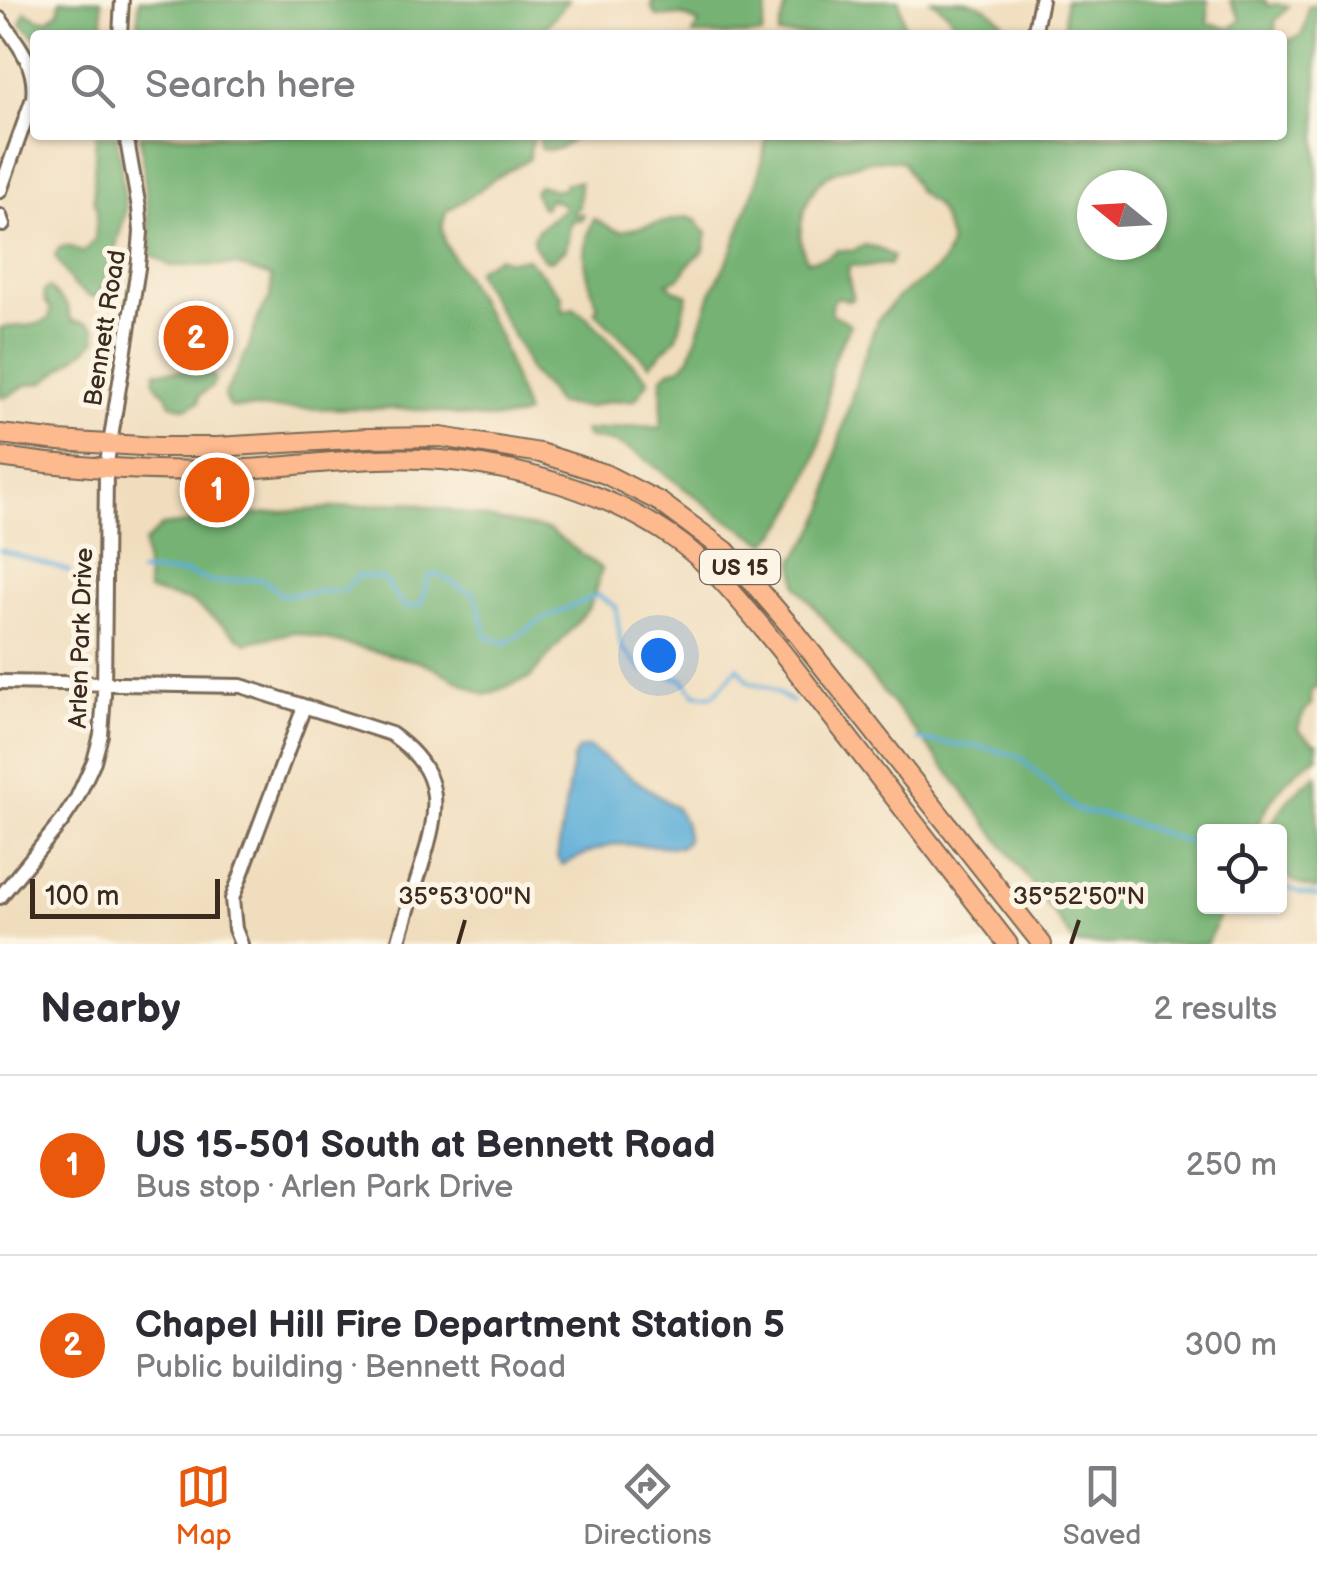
<!DOCTYPE html>
<meta charset="utf-8">
<style>
body{margin:0;font-family:"Balsamiq Sans",sans-serif;background:#f7f7f7;color:#2b2b33}
.controls{position:absolute;right:30px;bottom:30px;display:grid;overflow:hidden;border-radius:10px;box-shadow:0 2px 8px #0004}
.controls button{width:90px;height:90px;display:grid;place-items:center;padding:0;border:0;border-bottom:2px solid #e1e1e2;background:#fff;color:#2b2b33;font:50px sans-serif}
.compass{position:absolute;left:1077px;top:170px;width:90px;height:90px;border-radius:50%;background:#fff;box-shadow:0 2px 8px #0004;rotate:288deg}
.scale{position:absolute;left:30px;bottom:25px;width:190px;box-sizing:border-box;padding-left:10px;border:5px solid #3b2a1e;border-top:0;font-size:28px;line-height:35px;white-space:nowrap;color:#3b2a1e;-webkit-text-stroke:8px #fcf5e5;paint-order:stroke}
.you{position:absolute;left:658px;top:655px;width:35px;height:35px;margin:-25px;border:8px solid #fff;border-radius:50%;background:#1a73e8;box-shadow:0 0 0 15px #1a73e833}
.badge{display:grid;place-items:center;width:65px;height:65px;border-radius:50%;background:#ea580c;color:#fff;font-size:32px;font-weight:700}
.pin{position:absolute;translate:-50% -50%;border:5px solid #fff;box-shadow:0 2px 10px #0006}
.list{margin:0;padding:0;list-style:none}
h2{display:flex;justify-content:space-between;align-items:center;height:130px;margin:0;padding:0 40px;font-size:42px}
h2 small{font-size:32px;font-weight:400;color:#7c7c81}
.list li{display:grid;grid-template-columns:65px 1fr auto;gap:30px;align-items:center;box-sizing:border-box;height:180px;padding:0 40px;border-top:2px solid #e1e1e2}
.list b{display:block;font-size:38px;white-space:nowrap}
.list p{margin:0;font-size:32px;white-space:nowrap;color:#7c7c81}
.list em{font-size:32px;font-style:normal;color:#7c7c81}
.icon{flex:none;width:55px;height:55px;fill:none;stroke:currentColor;stroke-width:2;stroke-linecap:round;stroke-linejoin:round}
.map{position:relative;flex:none;width:1317px;height:944px;overflow:hidden}
.search{position:absolute;background:#fff;box-shadow:0 2px 8px #0004;left:30px;right:30px;top:30px;height:110px;display:flex;align-items:center;gap:25px;box-sizing:border-box;padding:0 35px;border-radius:10px;color:#7c7c81;font-size:38px}
.sheet{height:490px;background:#fff}
nav{display:flex;justify-content:space-around;align-items:center;box-sizing:border-box;height:140px;border-top:2px solid #e1e1e2;background:#fff;font-size:28px;color:#7c7c81}
nav a{display:grid;justify-items:center;gap:5px}
nav .on{color:#ea580c}
.map>svg:first-child{display:block}
.forest{fill:#75b273;stroke:#586e48;stroke-width:2.5;fill-rule:evenodd}
.water{fill:#5daed8;stroke:#4c6c7b;stroke-width:2.5}
.lines{fill:none;stroke-linecap:round;stroke-linejoin:round}
.stream{stroke:#5daed8;stroke-width:4}
.minor-casing{stroke:#7a6956;stroke-width:18}
.highway-casing{stroke:#7a6956;stroke-width:22}
.minor{stroke:#fff;stroke-width:12}
.highway{stroke:#fcba8e;stroke-width:18}
.ticks{fill:none;stroke:#3b2a1e;stroke-width:4}
.labels{text-anchor:middle;stroke-width:10;stroke-linejoin:round;paint-order:stroke}
.shield{fill:#fcf5e5;stroke:#75675a;stroke-width:2.5}
.shield-label{font-size:22px;font-weight:bold;fill:#3b2a1e}
.street-label{font-size:25px;fill:#3b2a1e;stroke:#fcf5e5}
.ticks-label{font-size:25px;text-anchor:middle;fill:#3b2a1e;stroke:#fcf5e5;stroke-width:10;stroke-linejoin:round;paint-order:stroke}
</style>
<div class="map">
<svg width="1317" height="944" viewBox="0 0 1317 944">
<rect width="100%" height="100%" fill="#fcf5e5"/>
<filter id="ink" filterUnits="userSpaceOnUse"><feTurbulence type="fractalNoise" baseFrequency=".01" numOctaves="2"/><feDisplacementMap in="SourceGraphic" scale="20" xChannelSelector="R" yChannelSelector="G"/><feConvolveMatrix kernelMatrix="1 2 1 2 8 2 1 2 1" color-interpolation-filters="sRGB"/></filter>
<filter id="wash" filterUnits="userSpaceOnUse"><feTurbulence type="fractalNoise" baseFrequency=".0048" numOctaves="4" result="noise"/><feDisplacementMap in="SourceGraphic" scale="40" xChannelSelector="R" yChannelSelector="G"/><feGaussianBlur stdDeviation="2.25" result="paint"/><feColorMatrix in="noise" values="0 0 0 0 0 0 0 0 0 0 0 0 0 0 0 0 0 1.4 0 .05"/><feComposite in="paint" operator="in"/></filter>
<g filter="url(#wash)">
<rect width="100%" height="100%" fill="#f0ddbd"/>
<path class="forest" d="M60 0H101L104 35 35 36 21 24 25 12 39 19 48 20 59 11Z
M139 0H569L539 35H138Z
M652 0H768L762 35H693L699 23 680 15 658 17 652 9Z
M788 0H899L906 35H778Z
M931 0C977 0 985 0 1014 34L960 35 948 13Z
M1065 0H1208V23L1230 29 1241 20 1230 0H1265L1268 6 1276 4 1289 7 1275 21V35H1202L1197 33 1162 35H1064Z
M1317 5V689L1313 688 1311 692V705C1303 710 1300 721 1298 730L1313 742 1317 743V757C1287 774 1268 800 1255 831L1204 832V906L1223 907 1207 944H1076L954 779 797 586 794 560 812 535 826 507 836 452 859 371 877 321 898 297 936 270 944 260 950 245V240L941 215 935 205 918 192 903 162C882 155 837 166 821 181 803 199 793 239 808 261L827 257 837 250 853 251 865 245 878 248 893 257 889 265C880 263 875 266 866 267 859 267 855 264 849 266L848 276 853 297 850 301 839 297 833 300 831 313C837 319 845 318 850 325 846 337 837 348 833 361 827 383 828 408 823 431 816 463 793 524 766 543L724 518 640 455 616 443 586 437 584 431 642 426 661 428 662 377 670 370 681 367 690 357 711 293 732 251 758 178 767 135H1282V42C1308 38 1305 28 1308 7ZM1092 185H1152V245H1092Z
M96 135H117L126 211 109 271 98 296 90 297 73 285 55 256C60 240 72 247 83 253L95 239 97 209 94 202V182Z
M140 135H533L529 159 492 180 473 195 446 211 442 228 445 243 499 336 526 414C496 426 444 410 410 409 350 407 290 411 230 407L224 397 226 392 248 349 259 315 270 297 272 277 234 265 170 266 152 255Z
M539 135H576C567 146 556 153 541 149Z
M571 182H580L579 207 574 210 573 214H583V219L571 221 566 249 551 261 545 260 534 246 533 237 540 228 565 208 562 204 549 198 544 208 540 206 534 192 539 185 555 190 565 189V184Z
M687 217 698 221 699 226 707 233 704 250 688 265 681 277 667 283 673 289 688 295 677 337 650 365 594 311 598 307C586 276 578 251 594 219 604 222 611 231 622 231Z
M497 257 510 261 527 258 562 296 563 311 574 308 588 318 649 380 635 400 609 401 589 407 557 404 549 391 530 372 519 345 476 273 477 269Z
M49 287 67 306 70 317 73 321 88 323 95 329 96 339 88 348 44 382 26 385 8 396 0 397V328C17 325 35 328 49 319L51 309 45 301 44 291Z
M156 371H187L213 375 215 380 212 386 199 396V402L186 408 171 404 165 392 160 390 154 381Z
M406 502 549 530 602 569 590 607 530 678 485 695 424 663 294 632 246 643 192 602 148 591 144 543 162 526 270 513Z
M1317 775V890C1276 878 1280 871 1280 832L1268 831C1282 805 1292 793 1317 775Z"/>
<path class="water" d="M588 747 676 808C684 818 687 827 687 840L680 847 615 844 592 851 562 865 557 858 573 759 578 750Z"/>
<g class="lines">
<path class="stream" d="M0 550 69 571
M140 572 187 573 215 583 249 579 264 580 282 595 345 590 357 576 383 578 404 607 420 606 429 576 437 574 476 596 487 637 506 643 545 618 598 595 616 607 621 647 644 671 683 679 695 694 713 696 738 667 749 682 769 688 792 702
M918 740 988 748 1020 757 1076 810 1121 819 1204 848
M1280 884 1300 893 1317 896"/>
</g>
</g>
<g filter="url(#ink)">
<g class="lines">
<g class="minor-casing">
<path id="minor" d="M0 19C18 44 37 65 33 98L0 191
M120 35 122 0
M1034 35 1041 0
M0 216 3 225
M0 682 241 686 391 734C447 773 439 810 421 868 413 893 405 918 398 944
M0 897 62 821 76 800 94 761 101 735 104 695 106 469 138 268 141 232 139 208 126 135
M241 944 235 929 232 899 304 707"/>
</g>
<g class="highway-casing">
<path id="highway" d="M0 434 59 441 157 447H217L367 438 441 437 540 453 605 474 660 502 726 551 797 634 1042 944
M0 457C76 468 151 472 228 470 298 467 372 454 442 460 519 467 607 492 671 536 715 566 749 612 782 652L1008 944"/>
</g>
<use href="#minor" class="minor"/>
<use href="#highway" class="highway"/>
</g>
</g>
<path class="ticks" d="M458 944 465 920M1071 944 1079 920"/>
<g class="labels">
<rect class="shield" x="700" y="550" width="80" height="34" rx="8"/>
<g class="shield-label">
<text x="740" y="575">US 15</text>
</g>
<g class="street-label">
<text transform="translate(104 328) rotate(-81)" y="9">Bennett Road</text>
<text transform="translate(80 638) rotate(-88)" y="9">Arlen Park Drive</text>
</g>
</g>
<g class="ticks-label">
<text x="465" y="904">35°53'00"N</text>
<text x="1079" y="904">35°52'50"N</text>
</g>
</svg>
<div class="controls">
<button><svg class="icon" aria-label="locate" viewBox="0 0 24 24"><circle cx="12" cy="12" r="6"/><path d="M12 2v4M12 18v4M2 12h4M18 12h4"/></svg></button>
</div>
<svg class="compass" viewBox="-18 -18 36 36"><path d="M0-13l5 13h-10z" fill="#e53935"/><path d="M0 13l5-13h-10z" fill="#7c7c81"/></svg>
<div class="scale">100 m</div>
<div class="you"></div>
<div class="pin badge" style="left:217px;top:490px">1</div>
<div class="pin badge" style="left:196px;top:338px">2</div>
<div class="search"><svg class="icon" aria-label="search" viewBox="0 0 24 24"><circle cx="10" cy="10" r="6"/><path d="M15 15l6 6"/></svg>Search here</div>
</div>
<section class="sheet">
<h2>Nearby<small>2 results</small></h2>
<ul class="list">
<li><span class="badge">1</span><div><b>US 15-501 South at Bennett Road</b><p>Bus stop · Arlen Park Drive</p></div><em>250 m</em></li>
<li><span class="badge">2</span><div><b>Chapel Hill Fire Department Station 5</b><p>Public building · Bennett Road</p></div><em>300 m</em></li>
</ul>
</section>
<nav>
<a class="on"><svg class="icon" aria-label="map" viewBox="0 0 24 24"><path d="M3 6l6-2 6 2 6-2v14l-6 2-6-2-6 2zM9 4v14M15 6v14"/></svg>Map</a>
<a><svg class="icon" aria-label="directions" viewBox="0 0 24 24"><path d="M12 3l9 9-9 9-9-9zM9 14v-3h6M13 9l2 2-2 2"/></svg>Directions</a>
<a><svg class="icon" aria-label="saved" viewBox="0 0 24 24"><path d="M7 4h10v16l-5-4-5 4z"/></svg>Saved</a>
</nav>
